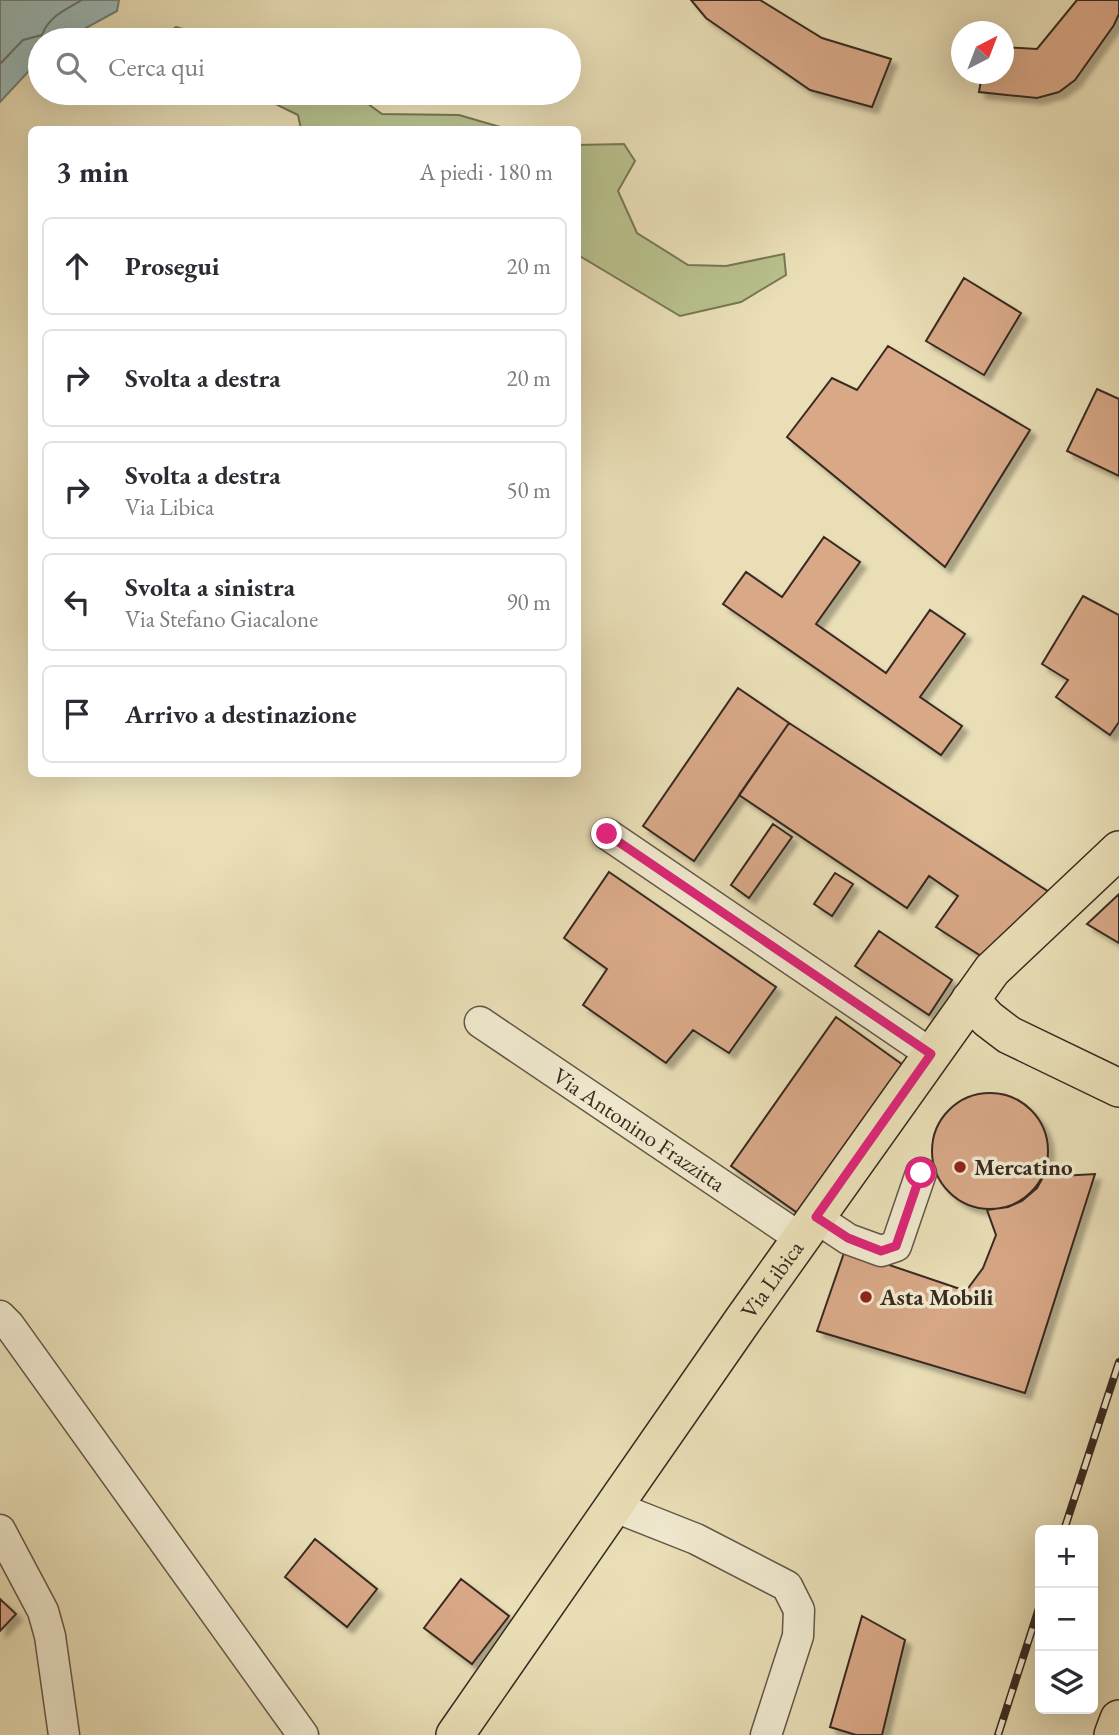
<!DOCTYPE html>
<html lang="it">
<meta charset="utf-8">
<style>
body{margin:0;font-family:"EB Garamond",serif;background:#f7f7f7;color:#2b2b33}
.controls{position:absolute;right:21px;bottom:21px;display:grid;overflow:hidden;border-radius:10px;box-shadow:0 7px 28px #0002}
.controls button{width:63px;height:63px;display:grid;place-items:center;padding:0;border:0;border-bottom:2px solid #e1e1e2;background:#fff;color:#2b2b33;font:35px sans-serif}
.compass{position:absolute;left:951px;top:21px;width:63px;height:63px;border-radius:50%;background:#fff;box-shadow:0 7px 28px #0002;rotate:42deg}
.stop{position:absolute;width:21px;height:21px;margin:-16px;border:5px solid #db2777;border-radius:50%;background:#fff}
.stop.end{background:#db2777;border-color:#fff;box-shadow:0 2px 7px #0008}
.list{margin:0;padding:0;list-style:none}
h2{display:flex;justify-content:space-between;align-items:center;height:91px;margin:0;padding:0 28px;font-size:30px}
h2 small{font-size:23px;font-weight:400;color:#7c7c81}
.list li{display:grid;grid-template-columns:46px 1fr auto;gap:21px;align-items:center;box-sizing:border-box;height:98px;margin:0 14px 14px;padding:0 14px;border:2px solid #e1e1e2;border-radius:10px}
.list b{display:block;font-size:26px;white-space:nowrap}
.list p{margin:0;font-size:23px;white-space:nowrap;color:#7c7c81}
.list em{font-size:23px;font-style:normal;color:#7c7c81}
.icon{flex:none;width:38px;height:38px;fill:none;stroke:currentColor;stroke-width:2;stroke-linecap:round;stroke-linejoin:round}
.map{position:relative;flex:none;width:1119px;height:1735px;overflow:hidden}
.search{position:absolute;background:#fff;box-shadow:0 7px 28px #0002;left:28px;top:28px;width:553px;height:77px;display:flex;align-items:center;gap:18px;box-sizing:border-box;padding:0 24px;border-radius:38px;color:#7c7c81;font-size:26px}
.panel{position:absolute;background:#fff;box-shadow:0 7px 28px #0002;left:28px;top:126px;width:553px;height:651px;border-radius:10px}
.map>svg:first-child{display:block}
.green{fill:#b8c18d;stroke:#787656;stroke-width:2}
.water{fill:#9abab7;stroke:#73807b;stroke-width:2}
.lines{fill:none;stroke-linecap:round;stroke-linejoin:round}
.shore{stroke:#69726c;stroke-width:2}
.building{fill:#d8a887;stroke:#382a20;stroke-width:2;filter:url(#shadow)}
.minor-casing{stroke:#645746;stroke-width:33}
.major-casing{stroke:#382a20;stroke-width:40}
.minor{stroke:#f1ead0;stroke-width:30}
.major{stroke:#e9deb6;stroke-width:37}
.rail-casing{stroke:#382a20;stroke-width:8}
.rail{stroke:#f1ead0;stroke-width:5;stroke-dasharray:16;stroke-linecap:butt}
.route{stroke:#db2777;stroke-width:9}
.poi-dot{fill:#8f2418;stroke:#f1ead0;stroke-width:2.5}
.labels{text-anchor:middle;stroke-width:7;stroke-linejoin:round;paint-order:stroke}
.street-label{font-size:23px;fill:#382a20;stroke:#f1ead0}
.poi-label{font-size:23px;font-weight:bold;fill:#382a20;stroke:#f1ead0;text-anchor:start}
</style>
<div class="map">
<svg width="1119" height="1735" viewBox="0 0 1119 1735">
<defs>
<filter id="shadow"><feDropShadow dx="6" dy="6" stdDeviation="2" flood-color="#0004"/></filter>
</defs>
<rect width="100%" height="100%" fill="#e9deb6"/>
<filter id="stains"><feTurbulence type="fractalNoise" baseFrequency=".00286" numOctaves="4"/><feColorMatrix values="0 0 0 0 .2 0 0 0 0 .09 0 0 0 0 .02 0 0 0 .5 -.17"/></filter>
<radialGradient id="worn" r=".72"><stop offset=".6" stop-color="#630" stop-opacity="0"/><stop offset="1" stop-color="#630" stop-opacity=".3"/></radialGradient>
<path class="green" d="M176 27 220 40H165L162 36Z
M253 93H353L382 114 459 115 507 129H301L298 115Z
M624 144 635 161 618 191 637 233 688 265 726 266 784 254 786 275 741 302 680 316 578 255V145Z"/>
<path class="water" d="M0 0H119L117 11 64 40H40V59L0 102Z"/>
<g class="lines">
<path class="shore" d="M0 64 23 40 42 35C49 16 65 10 82 0"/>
</g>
<path class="building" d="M691 0H760L822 38 891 59 872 107 810 90 706 18Z
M1077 0H1119V14L1114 25 1075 80 1059 92 1037 98 979 92 982 74H1004V47L1037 49Z
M964 278 1021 313 984 375 926 341Z
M888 346 1030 430 945 567 787 437 832 378 857 390Z
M1097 389 1119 399V476L1067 451Z
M824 537 860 562 816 624 886 673 930 610 965 634 920 697 962 726 941 755 723 604 746 572 782 597Z
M1083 596 1119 615V722L1110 735 1056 697 1068 680 1042 664Z
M738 688 789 723 694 861 643 826Z
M789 723 1049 892 981 956 936 927 958 896 929 876 907 908 739 795Z
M773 824 792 837 749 898 731 885Z
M609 872 776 987 729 1053 693 1030 666 1063 583 1005 607 969 564 938Z
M835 873 853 884 832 916 814 904Z
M1119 894V943L1087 924Z
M879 931 952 980 929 1015 855 966Z
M836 1017 903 1065 799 1214 731 1166Z
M932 1151a58 58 0 1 1 116 0a58 58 0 1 1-116 0Z
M1095 1174 1025 1393 817 1331 845 1250 966 1291 983 1268 996 1235 987 1210 1008 1207 1022 1201 1037 1188 1043 1177Z
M315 1539 377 1589 347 1627 285 1577Z
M461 1579 509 1616 472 1664 424 1628Z
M0 1599 16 1614 0 1631Z
M862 1616 905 1640 882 1735H856L830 1727Z"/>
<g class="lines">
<g class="minor-casing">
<g id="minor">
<path d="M607 834 931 1054"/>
<path id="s1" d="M480 1022 800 1238"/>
<path d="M815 1217 848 1239 881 1251 896 1246 921 1173"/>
<path d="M0 1316 9 1325 303 1735"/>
<path d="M615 1507 696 1539 787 1586 799 1610 798 1636 766 1735"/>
<path d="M0 1530 43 1611 50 1636 64 1735"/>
</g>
</g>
<g class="major-casing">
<g id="major">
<path d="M970 1000 988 1019 1009 1035 1119 1088"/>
<path id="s2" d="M455 1735 743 1320 992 970 1119 850"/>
<path d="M1113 1735 1119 1719"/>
</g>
</g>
<use href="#minor" class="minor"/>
<use href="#major" class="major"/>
<g class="rail-casing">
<path id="rail" d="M1064 1530 1119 1362
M998 1735 1040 1605"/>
</g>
<use href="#rail" class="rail"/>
</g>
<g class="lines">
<path class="route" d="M607 834 931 1054 816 1217 848 1238 881 1251 896 1246 921 1173"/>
</g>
<g class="poi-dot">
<circle cx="960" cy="1167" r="7"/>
<circle cx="866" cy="1297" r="7"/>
</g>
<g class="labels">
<g class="street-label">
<text dy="8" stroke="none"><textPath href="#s1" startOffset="192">Via Antonino Frazzitta</textPath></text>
<text dy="8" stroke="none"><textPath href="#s2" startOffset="555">Via Libica</textPath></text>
</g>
<g class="poi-label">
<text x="974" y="1175">Mercatino</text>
<text x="880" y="1305">Asta Mobili</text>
</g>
</g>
<rect width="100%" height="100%" filter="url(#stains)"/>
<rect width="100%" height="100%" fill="url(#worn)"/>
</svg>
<div class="controls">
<button>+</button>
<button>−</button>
<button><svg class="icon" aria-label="layers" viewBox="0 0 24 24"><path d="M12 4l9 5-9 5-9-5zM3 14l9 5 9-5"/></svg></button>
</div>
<svg class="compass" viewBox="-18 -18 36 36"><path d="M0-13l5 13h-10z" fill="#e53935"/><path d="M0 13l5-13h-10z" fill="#7c7c81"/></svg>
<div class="stop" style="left:921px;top:1173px"></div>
<div class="stop end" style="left:607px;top:834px"></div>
<div class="search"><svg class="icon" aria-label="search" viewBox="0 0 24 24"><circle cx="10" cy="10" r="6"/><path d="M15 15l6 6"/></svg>Cerca qui</div>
<section class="panel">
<h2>3 min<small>A piedi · 180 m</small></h2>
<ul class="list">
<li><svg class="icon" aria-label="ahead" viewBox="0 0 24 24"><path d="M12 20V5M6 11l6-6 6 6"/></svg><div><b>Prosegui</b></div><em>20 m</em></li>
<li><svg class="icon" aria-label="right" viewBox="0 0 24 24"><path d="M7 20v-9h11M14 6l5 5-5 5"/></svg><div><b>Svolta a destra</b></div><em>20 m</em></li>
<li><svg class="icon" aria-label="right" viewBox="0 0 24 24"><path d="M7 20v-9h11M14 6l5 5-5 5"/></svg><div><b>Svolta a destra</b><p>Via Libica</p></div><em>50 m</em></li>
<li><svg class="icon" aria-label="left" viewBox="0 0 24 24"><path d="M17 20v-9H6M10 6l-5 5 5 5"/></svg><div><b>Svolta a sinistra</b><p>Via Stefano Giacalone</p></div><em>90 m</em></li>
<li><svg class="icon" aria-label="arrive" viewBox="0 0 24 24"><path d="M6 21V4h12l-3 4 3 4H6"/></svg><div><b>Arrivo a destinazione</b></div></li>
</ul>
</section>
</div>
